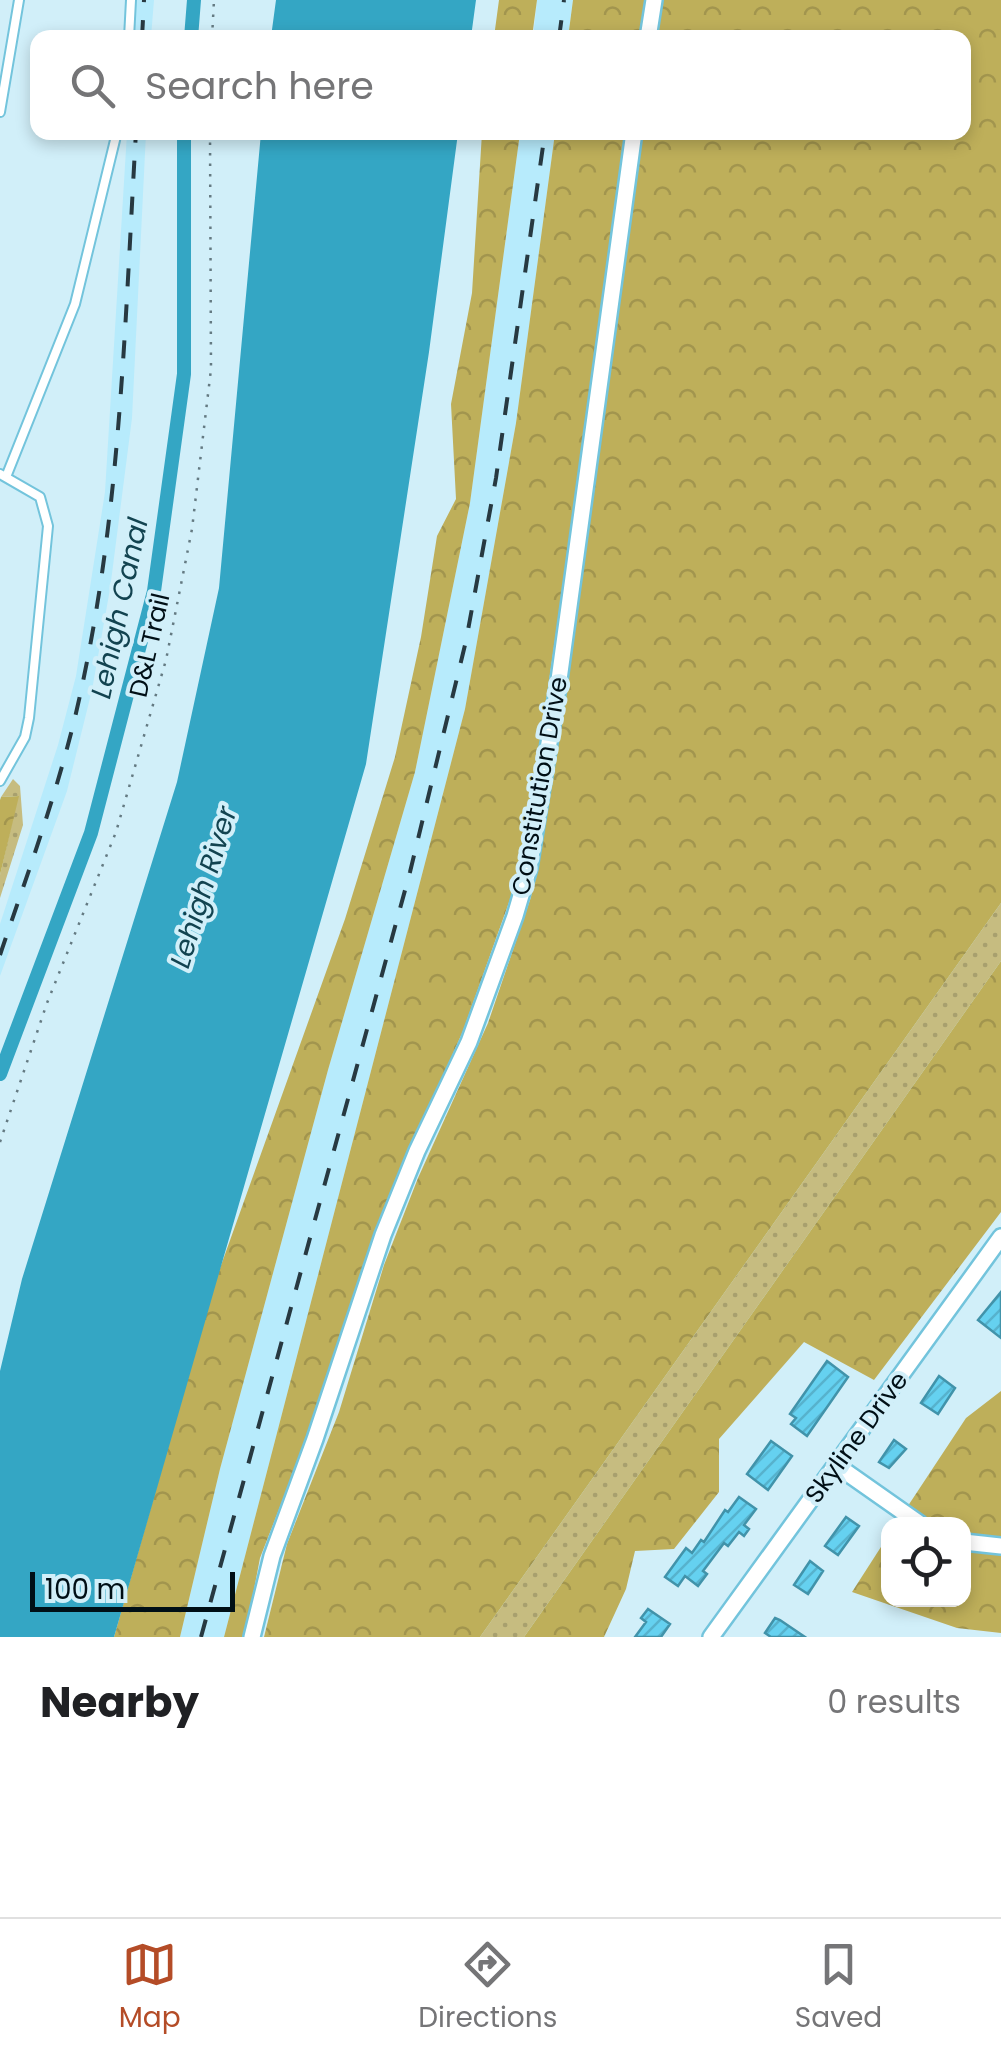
<!DOCTYPE html>
<style>
body{margin:0;font-family:Poppins,sans-serif;background:#f2f2f2;color:#202124}
.controls{position:absolute;right:30px;bottom:30px;display:grid;overflow:hidden;border-radius:20px;box-shadow:0 5px 15px #0003}
.controls button{width:90px;height:90px;display:grid;place-items:center;padding:0;border:0;border-bottom:2px solid #e0e0e0;background:#fff;color:#202124;font:50px sans-serif}
.scale{position:absolute;left:30px;bottom:25px;width:205px;box-sizing:border-box;padding-left:10px;border:5px solid #000f16;border-top:0;font-size:28px;line-height:35px;white-space:nowrap;color:#000f16;-webkit-text-stroke:8px #d1eff9;paint-order:stroke}
.list{margin:0;padding:0;list-style:none}
h2{display:flex;justify-content:space-between;align-items:center;height:130px;margin:0;padding:0 40px;font-size:42px}
h2 small{font-size:32px;font-weight:400;color:#757577}
.icon{flex:none;width:55px;height:55px;fill:none;stroke:currentColor;stroke-width:2;stroke-linecap:round;stroke-linejoin:round}
.map{position:relative;flex:none;width:1001px;height:1637px;overflow:hidden}
.search{position:absolute;background:#fff;box-shadow:0 5px 15px #0003;left:30px;right:30px;top:30px;height:110px;display:flex;align-items:center;gap:25px;box-sizing:border-box;padding:0 35px;border-radius:20px;color:#757577;font-size:38px}
.sheet{height:280px;background:#fff}
nav{display:flex;justify-content:space-around;align-items:center;box-sizing:border-box;height:140px;border-top:2px solid #e0e0e0;background:#fff;font-size:28px;color:#757577}
nav a{display:grid;justify-items:center;gap:5px}
nav .on{color:#b44c27}
.map>svg:first-child{display:block}
.built{fill:#b7ebfc}
.grass{fill:url(#grass-dots)}
.forest{fill:url(#forest-crowns)}
.water{fill:#34a6c4}
.lines{fill:none;stroke-linecap:round;stroke-linejoin:round}
.canal{stroke:#34a6c4;stroke-width:14}
.building{fill:url(#building-hatch);stroke:#4193aa;stroke-width:2.5}
.lane-casing{stroke:#73c4dc;stroke-width:12}
.street-casing{stroke:#73c4dc;stroke-width:20}
.path{stroke:#647a82;stroke-width:2.5;stroke-dasharray:2.5 8;stroke-linecap:butt}
.lane{stroke:#fff;stroke-width:8}
.street{stroke:#fff;stroke-width:15}
.rail{stroke:#273941;stroke-width:4;stroke-dasharray:18 18;stroke-linecap:butt}
.labels{text-anchor:middle;stroke-width:8;stroke-linejoin:round;paint-order:stroke}
.street-label{font-size:25px;fill:#000f16;stroke:#d1eff9}
.water-label{font-size:28px;font-style:italic;fill:#124350;stroke:#d1eff9}
</style>
<div class="map">
<svg width="1001" height="1637" viewBox="0 0 1001 1637">
<defs>
<pattern id="grass-dots" width="8" height="8" patternUnits="userSpaceOnUse" patternTransform="scale(2.5)"><rect width="8" height="8" fill="#c6bc80"/><path d="M2 2h.1M6 6h.1" fill="none" stroke="#a8a06e" stroke-width="1.8" stroke-linecap="round"/></pattern>
<pattern id="forest-crowns" width="20" height="18" patternUnits="userSpaceOnUse" patternTransform="scale(2.5)"><rect width="20" height="18" fill="#beaf5a"/><path d="M2 6a3 3 0 1 1 6 0M12 15a3 3 0 1 1 6 0" fill="none" stroke="#a2954e"/></pattern>
<pattern id="building-hatch" width="6" height="6" patternUnits="userSpaceOnUse" patternTransform="scale(2.5)"><rect width="6" height="6" fill="#65d1f0"/><path d="M-1 1l2-2M0 6l6-6M5 7l2-2" fill="none" stroke="#56b2cd"/></pattern>
</defs>
<rect width="100%" height="100%" fill="#d1eff9"/>
<path class="built" d="M134 0H154L151 37 132 38Z
M537 0H573L568 37 533 38Z
M127 133H146L132 418 110 589 92 690 67 791 0 976V924L58 745 76 676 105 492Z
M520 133H555L516 423 465 709 224 1637H180L220 1469 328 1070 415 772 470 503Z"/>
<path class="grass" d="M13 779 20 786 23 825 0 898V875L18 796 1 797Z
M1001 903V961L524 1637H480Z"/>
<path class="forest" d="M499 0H537L532 37H494Z
M573 0H647L642 37 568 38Z
M663 0H1001V903L480 1637H264L287 1544 339 1412 384 1265 418 1178 488 1023 531 897 564 702 642 133 964 132V38L657 37Z
M482 133H520L470 503 415 772 328 1070 220 1469 180 1637H114L214 1285 345 919 395 757 421 637 437 536 456 499 451 404 472 293Z
M555 133H629L522 866 463 1031 414 1141 315 1417 260 1558 245 1637H224L465 709 516 423Z
M19 796 0 875V800L1 797Z
M1001 961V1212L874 1380 804 1342 719 1439V1492L674 1549 635 1551 626 1589 604 1637H524Z
M1001 1391V1633L957 1628 852 1592 888 1536V1600H964V1524H896L966 1418Z"/>
<path class="water" d="M276 0H476L471 37H271Z
M261 133H458L429 352 366 764 114 1637H0V1371L22 1279 177 782 219 588Z"/>
<g class="lines">
<path class="canal" d="M191 38 194 0
M0 1074 91 833 154 591 184 374V132"/>
</g>
<path class="building" d="M1001 1292V1338L978 1320Z
M827 1361 848 1377 807 1436 791 1424 796 1418 790 1414Z
M939 1376 955 1388 938 1414 921 1403Z
M894 1440 906 1449 889 1468 879 1462Z
M771 1441 792 1456 768 1490 747 1474Z
M739 1497 756 1509 744 1525 749 1529 744 1536 739 1532 728 1546 724 1543 703 1571 707 1574 698 1586 685 1576 678 1586 665 1577 686 1548 692 1553 701 1540 704 1542 725 1510 728 1512Z
M846 1517 859 1526 838 1555 825 1546Z
M810 1561 823 1571 808 1594 794 1585Z
M648 1609 670 1624 661 1637H635L646 1622 641 1618Z
M775 1618 780 1620 805 1637H771L765 1633Z"/>
<g class="lines">
<g class="lane-casing">
<path id="lane" d="M129 38 131 0
M0 112 19 0
M0 474 40 497 48 526 29 718 25 737 0 781
M6 477 75 304 117 132"/>
</g>
<g class="street-casing">
<path id="street" d="M648 38 654 0
M836 1465 920 1524
M964 1542 1001 1546
M252 1637 272 1556 315 1439 383 1235 417 1151 469 1042 515 916 529 868 558 687 634 132
M711 1637 1001 1237"/>
</g>
<path class="path" d="M212 38 214 0
M0 1142 47 1003 116 832 166 660 192 529 211 369 210 132"/>
<use href="#lane" class="lane"/>
<use href="#street" class="street"/>
<path class="rail" d="M142 38 144 0
M559 38 564 0
M0 955C30 866 63 778 82 686 121 504 125 318 136 132
M201 1637 410 872 466 641 496 478 545 132"/>
</g>
<g class="labels">
<g class="street-label">
<text transform="translate(149 645) rotate(-77)" y="9">D&amp;L Trail</text>
<text transform="translate(539 786) rotate(-80)" y="9">Constitution Drive</text>
<text transform="translate(856 1437) rotate(-54)" y="9">Skyline Drive</text>
</g>
<g class="water-label">
<text transform="translate(119 608) rotate(-78)" y="10">Lehigh Canal</text>
<text transform="translate(203 887) rotate(-73)" y="10">Lehigh River</text>
</g>
</g>
</svg>
<div class="controls">
<button><svg class="icon" aria-label="locate" viewBox="0 0 24 24"><circle cx="12" cy="12" r="6"/><path d="M12 2v4M12 18v4M2 12h4M18 12h4"/></svg></button>
</div>
<div class="scale">100 m</div>
<div class="search"><svg class="icon" aria-label="search" viewBox="0 0 24 24"><circle cx="10" cy="10" r="6"/><path d="M15 15l6 6"/></svg>Search here</div>
</div>
<section class="sheet">
<h2>Nearby<small>0 results</small></h2>
<ul class="list">
</ul>
</section>
<nav>
<a class="on"><svg class="icon" aria-label="map" viewBox="0 0 24 24"><path d="M3 6l6-2 6 2 6-2v14l-6 2-6-2-6 2zM9 4v14M15 6v14"/></svg>Map</a>
<a><svg class="icon" aria-label="directions" viewBox="0 0 24 24"><path d="M12 3l9 9-9 9-9-9zM9 14v-3h6M13 9l2 2-2 2"/></svg>Directions</a>
<a><svg class="icon" aria-label="saved" viewBox="0 0 24 24"><path d="M7 4h10v16l-5-4-5 4z"/></svg>Saved</a>
</nav>
